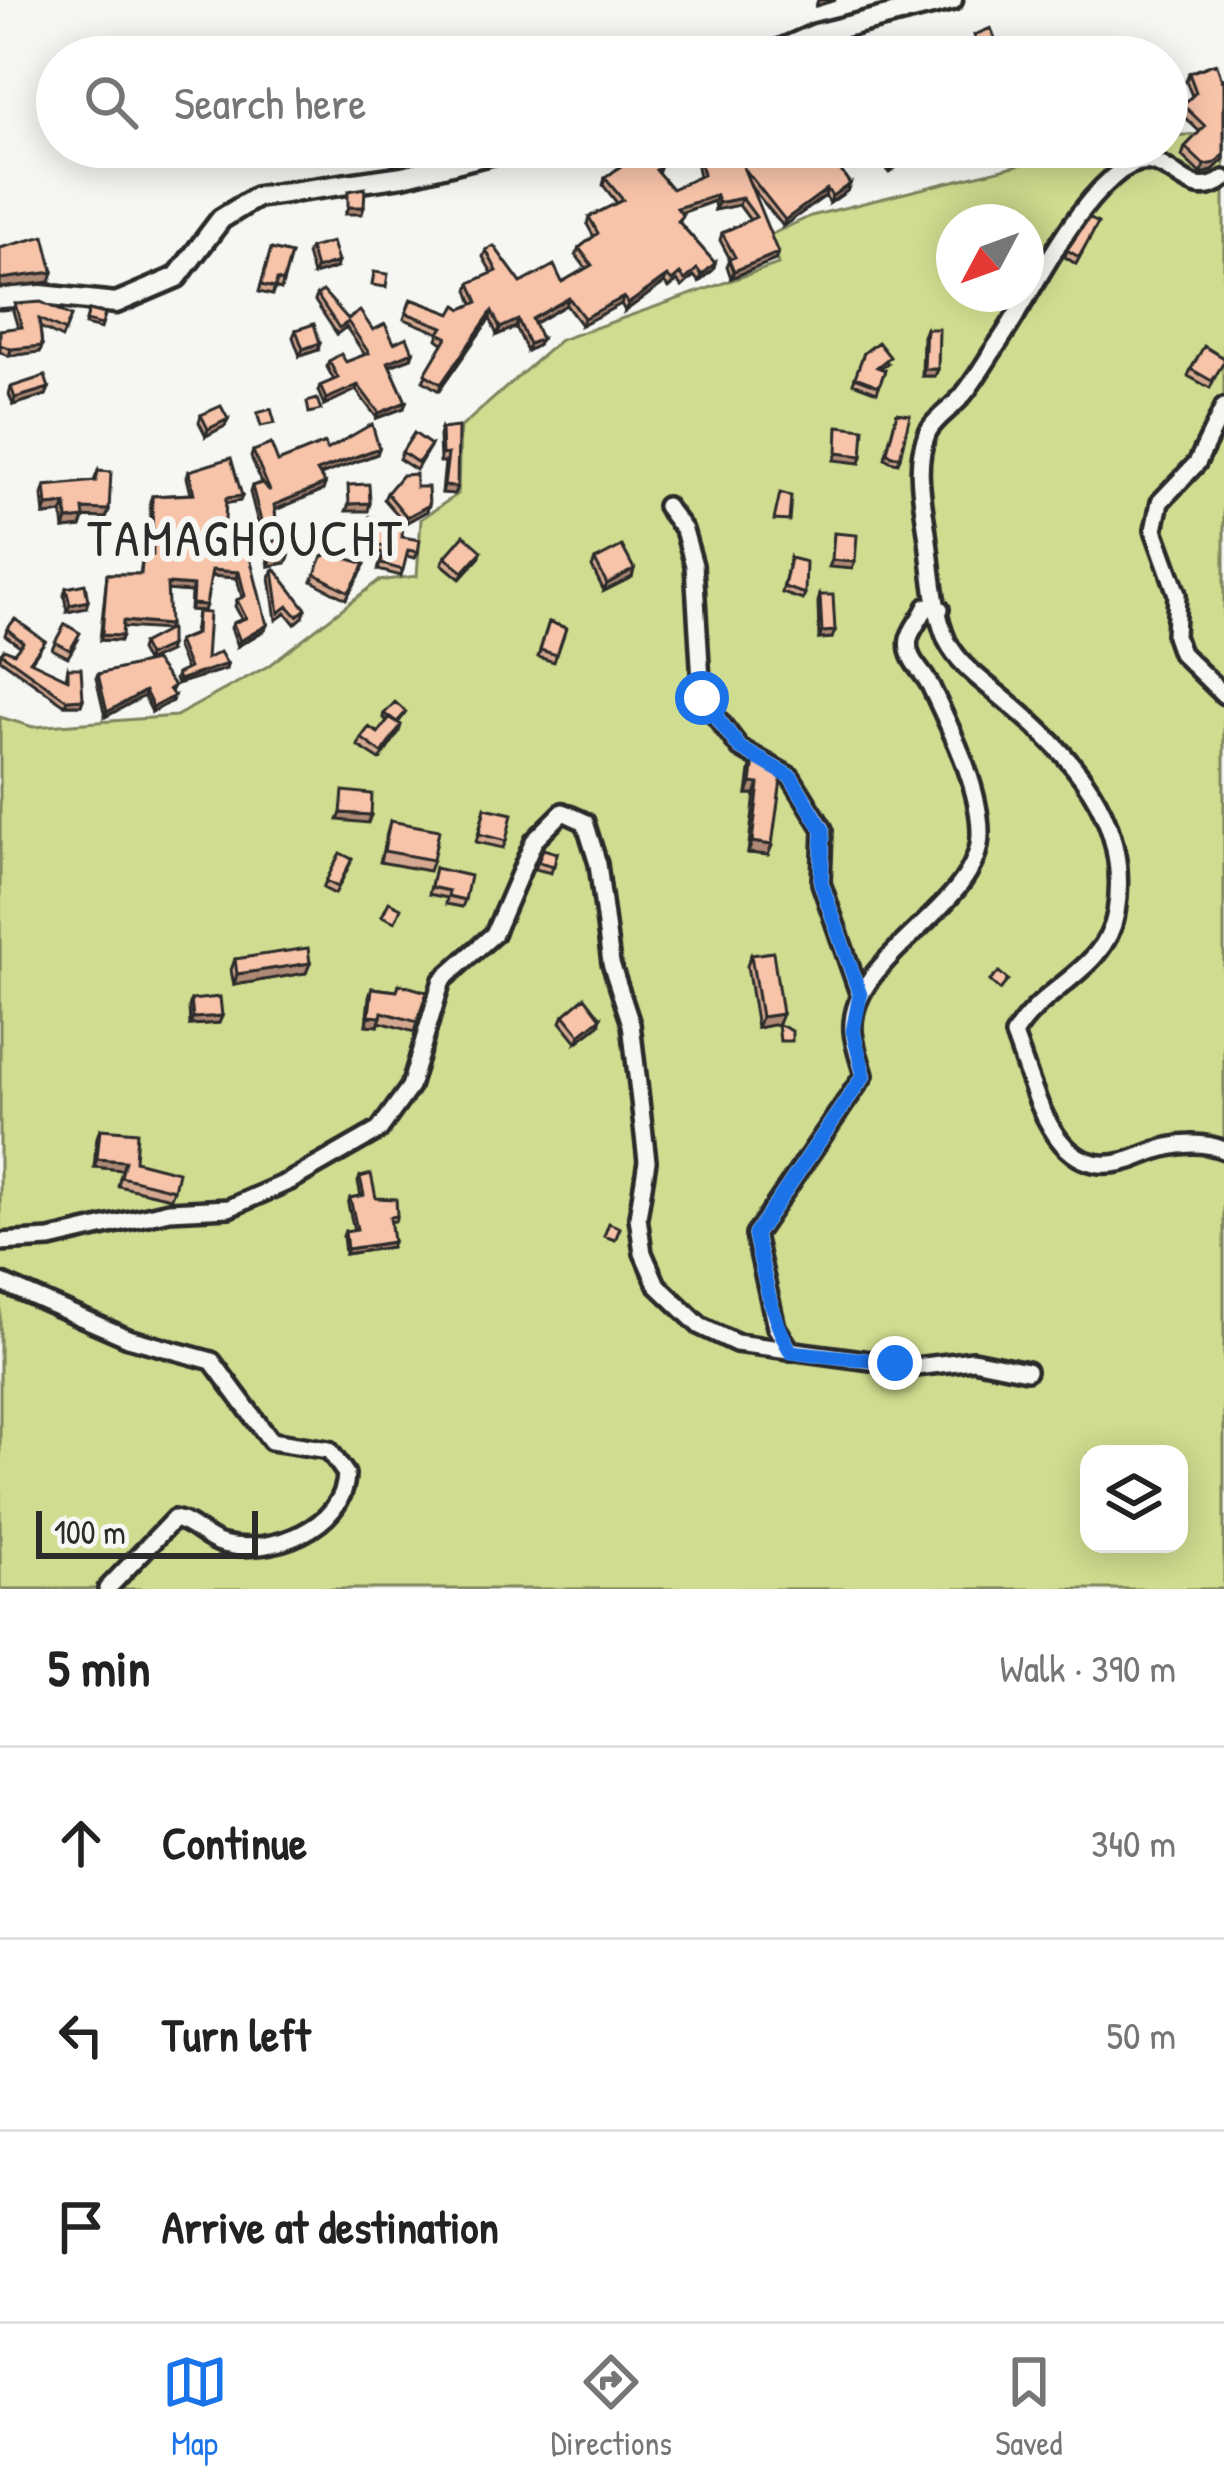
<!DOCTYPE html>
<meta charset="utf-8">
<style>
body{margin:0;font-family:"Patrick Hand",sans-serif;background:#f6f6f6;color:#222}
.controls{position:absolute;right:36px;bottom:36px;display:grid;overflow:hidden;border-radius:24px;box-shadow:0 6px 30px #0003}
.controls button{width:108px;height:108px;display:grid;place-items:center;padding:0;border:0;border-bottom:3px solid #e0e0e0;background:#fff;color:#222;font:60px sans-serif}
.compass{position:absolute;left:936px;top:204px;width:108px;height:108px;border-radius:50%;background:#fff;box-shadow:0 6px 30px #0003;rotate:229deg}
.scale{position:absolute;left:36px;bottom:30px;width:222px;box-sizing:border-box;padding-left:12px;border:6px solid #2b2b2b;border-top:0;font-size:33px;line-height:42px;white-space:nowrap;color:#2b2b2b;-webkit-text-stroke:9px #f6f6f2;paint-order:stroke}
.stop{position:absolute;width:36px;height:36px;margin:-27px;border:9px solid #1a73e8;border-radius:50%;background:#fff}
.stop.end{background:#1a73e8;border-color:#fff;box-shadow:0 3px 12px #0008}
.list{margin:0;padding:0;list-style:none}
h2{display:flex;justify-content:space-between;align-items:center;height:156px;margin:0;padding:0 48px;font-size:51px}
h2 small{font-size:39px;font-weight:400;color:#767676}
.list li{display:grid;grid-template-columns:78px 1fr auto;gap:36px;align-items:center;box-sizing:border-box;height:192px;padding:0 48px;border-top:3px solid #e0e0e0}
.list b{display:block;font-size:45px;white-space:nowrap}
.list em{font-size:39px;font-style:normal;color:#767676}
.icon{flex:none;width:66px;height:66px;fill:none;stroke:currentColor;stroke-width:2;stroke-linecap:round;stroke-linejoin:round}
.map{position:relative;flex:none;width:1224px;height:1589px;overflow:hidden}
.search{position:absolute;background:#fff;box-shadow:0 6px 30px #0003;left:36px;right:36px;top:36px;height:132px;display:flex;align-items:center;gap:30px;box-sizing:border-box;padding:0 42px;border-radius:66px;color:#767676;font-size:45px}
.sheet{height:732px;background:#fff}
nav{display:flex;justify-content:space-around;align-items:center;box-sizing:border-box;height:168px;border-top:3px solid #e0e0e0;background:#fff;font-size:33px;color:#767676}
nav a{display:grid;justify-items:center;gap:6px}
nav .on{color:#1a73e8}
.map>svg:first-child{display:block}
.green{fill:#d0dc8f;stroke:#7e845d;stroke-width:3;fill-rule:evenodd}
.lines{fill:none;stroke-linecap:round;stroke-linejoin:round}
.minor-casing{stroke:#2b2b2b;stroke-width:24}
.tertiary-casing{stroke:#2b2b2b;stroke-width:27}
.minor{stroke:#f6f6f2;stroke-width:15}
.tertiary{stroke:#f6f6f2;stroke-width:18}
.wall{fill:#d5a991;stroke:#2b2b2b;stroke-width:3}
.shaded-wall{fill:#ae8976;stroke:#2b2b2b;stroke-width:3}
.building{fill:#f8c4a9;stroke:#2b2b2b;stroke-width:3}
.route{stroke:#1a73e8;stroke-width:15}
.labels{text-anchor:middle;stroke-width:12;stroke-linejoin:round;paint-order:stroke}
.quarter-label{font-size:51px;letter-spacing:3px;fill:#2b2b2b;stroke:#f6f6f2}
</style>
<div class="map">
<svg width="1224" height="1589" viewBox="0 0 1224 1589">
<rect width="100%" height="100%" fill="#f6f6f2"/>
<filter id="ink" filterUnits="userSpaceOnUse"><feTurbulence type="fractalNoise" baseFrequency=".00833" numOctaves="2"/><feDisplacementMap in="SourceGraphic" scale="24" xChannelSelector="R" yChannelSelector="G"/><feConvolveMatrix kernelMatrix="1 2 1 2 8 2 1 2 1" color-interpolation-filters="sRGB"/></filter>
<g filter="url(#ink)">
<path class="green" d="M1224 133V1589H0V717L33 727 176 716 268 666 378 581 417 576 421 519 458 494 460 428 560 340 778 264 770 235 811 216 1092 147H1167V136ZM954 222H1026V294H954ZM1089 1454H1179V1544H1089Z"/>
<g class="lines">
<g class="minor-casing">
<path id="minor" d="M1224 179C1180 211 1168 129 1113 177 1065 219 1035 289 999 342 987 359 977 378 963 395 953 408 933 419 927 434 914 466 923 501 927 533 932 567 933 610 947 641 959 665 984 682 1004 699 1071 754 1132 818 1116 913 1106 971 1041 987 1014 1035 1038 1097 1055 1193 1141 1156 1167 1145 1197 1139 1224 1150
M1224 407 1197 463 1160 502 1154 530 1177 594 1175 636 1181 653 1224 695
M666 506 684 530 694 565 702 698 740 748 791 777 823 829 821 883 860 996
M0 1242 50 1239 169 1211 229 1208 290 1181 379 1130 410 1087 442 980 494 934 534 841 563 812 585 822 598 864 611 963 631 1024 647 1161 638 1217 643 1253 657 1285 700 1326 736 1343 916 1367 973 1360 1027 1371
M0 1282 128 1338 212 1361 271 1441 329 1450 346 1474C345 1528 270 1556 223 1544 204 1539 193 1522 174 1519L107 1589
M791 1351 776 1327 755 1235 864 1075C860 1061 854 1045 853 1031 848 956 979 908 980 835 981 788 950 728 931 687 923 670 905 660 909 639 911 629 922 617 926 607L940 609"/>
</g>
<g class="tertiary-casing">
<path id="tertiary" d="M764 57 816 34 952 0
M0 298 41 295 116 303 177 277 221 219 257 197 403 176 519 147"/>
</g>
<use href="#minor" class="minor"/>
<use href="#tertiary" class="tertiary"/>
</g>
<path class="wall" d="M1189 73 1224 79V159L1212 171 1201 174 1182 156 1185 147 1200 132 1180 113 1183 105 1192 96 1186 81Z
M817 147H844L832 158 850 184 847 191 830 203 825 196 783 226 751 187 775 260 731 278 727 266 730 259 720 240 722 233 750 220 739 205 715 210 714 201 681 213 680 223 715 263 713 270 699 282 694 276 682 287 677 281 669 288 664 283 625 311 621 304 581 325 566 305 534 323 541 339 538 345 527 351 516 327 497 335 490 318 439 391 423 381 444 344 437 339 439 333 404 319 411 299 451 314 473 304 468 290 470 283 492 273 483 257 486 250 521 283 562 282 586 268 576 255 579 248 594 237 587 224 589 217 617 203 603 185 605 178 660 168 658 173 672 189 699 177 696 161 698 154 732 155 813 151Z
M848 147H904L908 152 906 159 889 173 876 157 862 158Z
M1098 223 1076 264 1065 257 1067 250Z
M310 248 336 268 313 275 307 254Z
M271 249 291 254 281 290 275 288 272 295 259 292Z
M317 295 348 319 413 352 411 358 390 366 406 402 404 408 377 418 356 390 324 405 318 391 320 386 334 380 327 367 329 361 346 362 365 355 346 327 337 334 315 301Z
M15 304 71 316 62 338 40 327 42 346 40 352 9 356 0 352V330L18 328 13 311Z
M89 310 105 314 101 329 85 325Z
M926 329 938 369 935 376H922L923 336Z
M296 330 318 350 300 356 293 337Z
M864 353 888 363 880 368 885 370 877 392 853 383Z
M1224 358 1210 388 1188 376 1191 369Z
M11 387 49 388 46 395 13 405 9 394Z
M897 413 900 457 898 463 890 461 885 458Z
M201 415 228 419 225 426 206 436 199 422Z
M441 429 457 487 454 494 442 493 445 462H440L439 436Z
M431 445 416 470 399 459 402 452Z
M379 448 377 454 320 475 325 484 323 490 275 510 276 520 274 526 260 531 250 492 252 486 262 483 251 457 253 451 278 462 327 450Z
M98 471 106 518 84 517 81 527 64 529 62 513 44 515 42 495 45 486 94 481Z
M189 471 242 496 240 501 226 503 222 546 208 551 247 546 265 630 238 646 231 628 233 623 242 619 235 606 237 600 242 598 237 578 211 576 204 611 190 610 191 592 167 590 122 627 120 641 100 640 107 574H140L143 554H150V501L152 496 191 494 187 477Z
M416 487 427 511 405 523 384 499 387 493Z
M370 517 402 537 418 552 415 558 406 556 401 576 378 570 383 553 362 548Z
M269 542 289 556 286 563 269 566 266 549Z
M445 557 479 558 460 579 442 564Z
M790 558 805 594 803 600 782 593Z
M595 560 634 569 632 577 604 591 592 567Z
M273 570 306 609 303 617 295 624 286 613 276 620 270 577Z
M362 571 346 599 312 581 315 574Z
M66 588 86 608 67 612 64 595Z
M820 595 832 638 819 639 818 602Z
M197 612 206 659 227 664 226 669 177 684 175 679 177 674 186 670 176 646 178 641 194 634Z
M549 622 566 628 554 662 538 657Z
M7 629 45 641 31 662 66 678 68 668 83 699 81 705H65L0 659 1 653H14L20 646 5 635Z
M78 640 68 657 52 649 55 642Z
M142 644 168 652 146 662 140 650Z
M98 674 174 686 171 692 172 701 152 712 144 696 105 717 96 678Z
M384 714 404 715 398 723 401 725 399 732 380 760 358 746 361 738 378 733 387 721 383 717Z
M754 759 772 845 768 855 748 853 755 794H747L750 770Z
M485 808 506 841 503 848 476 842Z
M390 821 433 860 429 871 380 862Z
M557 853 551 873 535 869 538 862Z
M349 866 335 894 323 888 326 881Z
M435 868 465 900 462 907 446 904 447 898 429 894Z
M751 955 778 1024 757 1028 747 966Z
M235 959 310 963 306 973 234 985 231 970Z
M372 988 397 991 427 992 414 1032 380 1022 378 1026 366 1025 369 997Z
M191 1000 222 1016 219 1023 190 1025 189 1007Z
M564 1015 599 1025 577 1042 561 1022Z
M100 1129 135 1161 174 1190 171 1198 118 1186 122 1170 94 1167 97 1137Z
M360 1177 376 1198 397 1216 395 1221 390 1222 391 1247 345 1254 343 1236 345 1231 354 1230 348 1204 350 1198 361 1196 358 1182Z"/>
<path class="shaded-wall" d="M818 0H836L816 6Z
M879 150 876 157 862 158 864 151Z
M606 151 603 158 572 164 575 156Z
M908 152 906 159 889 173 892 166Z
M1224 154V159L1212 171 1201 174 1204 165Z
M850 184 847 191 830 203 832 196Z
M827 189 825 196 783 226 785 220Z
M716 195 714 201 675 215 677 208Z
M742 198 739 205 715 210 718 203Z
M348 207H364L362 214H345Z
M778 253 775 260 731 278 734 271Z
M338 262 336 268 313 275 316 269Z
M715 263 713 270 699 282 702 275Z
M53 272 50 282 0 288V279Z
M667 276 664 283 625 311 628 304Z
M624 297 621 304 581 325 584 318Z
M569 298 566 305 530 326 532 319Z
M492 311 490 318 439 391 441 384Z
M518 320 516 327 497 335 500 328Z
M541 339 538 345 527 351 529 344Z
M320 343 318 350 300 356 303 349Z
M42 346 40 352 9 356 11 349Z
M413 352 411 358 386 367 388 362Z
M924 369H938L935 376H922Z
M358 385 356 390 324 405 326 399Z
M49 388 46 395 13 405 15 398Z
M406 402 404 408 377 418 379 413Z
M228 419 225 426 206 436 208 429Z
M379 448 377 454 315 477 317 471Z
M837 453 862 456 860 463 834 460Z
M325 484 323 490 272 511 274 505Z
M444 486 457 487 454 494 442 493Z
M242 496 240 501 224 504 226 498Z
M370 503 368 511H346L349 504Z
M66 504 62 513 44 515 47 506Z
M429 505 427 511 405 523 407 517Z
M83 509 109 510 106 518 80 517Z
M84 518 81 527 64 529 67 520Z
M276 520 274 526 260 531 262 525Z
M224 540 222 546 204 552 206 547Z
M482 551 479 558 460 579 463 572Z
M289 556 286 563 269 566 271 559Z
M832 560 855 562 852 569 829 567Z
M634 569 632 577 604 591 607 584Z
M212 570 239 572 237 578 210 576Z
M167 584 193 586 191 592 165 590Z
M88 601 86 608 67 612 70 605Z
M192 604 206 605 204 611 190 610Z
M123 621 169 625 167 630 120 627Z
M267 625 265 630 238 646 240 641Z
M835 631 832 638 819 639 822 632Z
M102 635 122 636 120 641 100 640Z
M170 646 168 652 146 662 148 656Z
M227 664 226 669 177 684 179 680Z
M145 691 144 696 105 717 107 712Z
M174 696 172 701 152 712 153 707Z
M83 699 81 705H65L67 700Z
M751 783 759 784 755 794H747Z
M341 813 371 815 368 823 338 820Z
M752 842 772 845 768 855 748 853Z
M310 963 306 973 234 985 237 974Z
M782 1014 778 1024 757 1028 761 1017Z
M222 1016 219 1023 190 1025 193 1018Z
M369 1016 381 1017 378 1026 366 1025Z
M601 1018 599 1025 577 1042 580 1035Z
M97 1159 125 1161 122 1170 94 1167Z
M393 1242 391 1247 345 1254 347 1249Z"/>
<path class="building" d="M991 28 995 39 978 46 974 35Z
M1216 63 1222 80 1224 79V154L1215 163 1204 165 1185 147 1205 126 1183 105 1196 92 1189 73Z
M573 147H605L606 151 575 156Z
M716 147H730L732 155 765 147H812L813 151 817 147H838L830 155 850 184 832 196 827 189 785 220 743 167 778 253 734 271 729 259 735 257 722 233 756 217 742 198 718 203 716 195 677 208 683 216 678 221 715 263 702 275 697 269 685 280 680 274 672 281 667 276 628 304 624 297 584 318 569 298 532 319 541 339 529 344 518 320 500 328 492 311 441 384 425 374 447 337 439 333 443 327 406 313 411 299 451 314 456 305 462 309 478 302 470 283 497 271 486 250 494 246 521 283 554 265 562 282 592 265 579 248 598 233 589 217 623 200 605 178 626 162 653 150 660 168 656 170 672 189 703 175 698 154Z
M859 147H904L908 152 892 166 879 150 864 151Z
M365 188 364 207H348V191Z
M1089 218 1098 223 1079 257 1067 250Z
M44 236 53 272 0 279V248Z
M332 242 338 262 316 269 310 248Z
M271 249 291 254 283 282 277 280 275 288 261 285Z
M374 272 388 274 386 287 372 285Z
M323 291 348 319 360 311 373 330 385 324 394 343 407 337 413 352 388 362 406 402 379 413 358 385 326 399 320 386 338 378 329 361 341 354 346 362 369 353 348 322 339 328 317 295Z
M41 302 71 316 65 331 39 319 42 346 11 349 0 345V330L22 327 15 304Z
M89 310 105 314 102 325 86 321Z
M314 324 320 343 303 349 296 330Z
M926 329H939L938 369H924Z
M878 342 890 357 877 367 885 370 879 386 855 377 864 353Z
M1204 346 1224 358V362L1212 381 1191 369Z
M45 376 49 388 15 398 11 387Z
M317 399 321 410 309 413 307 402Z
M221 406 228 419 208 429 201 415Z
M271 409 275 423 261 426 257 413Z
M897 413 910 415 900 457 892 456 887 452Z
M372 424 379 448 317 471 325 484 274 505 276 520 262 525 252 486 262 483 270 491 253 451 271 444 278 462 325 443 327 450Z
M838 426 864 429 862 456 837 453Z
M458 427 457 487 444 486 448 454 442 455 441 429Z
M414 433 431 445 418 463 402 452Z
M231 458 242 496 226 498 224 540 206 547 208 551 247 546 267 625 240 641 233 623 246 618 237 600 245 596 239 572 212 570 206 605 192 604 193 586 167 584 169 625 123 621 122 636 102 635 107 574H141L143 554 153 555 152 496 194 494 189 471Z
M98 471 111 472 109 510 83 509 84 518 67 520 66 504 47 506 45 486 96 481Z
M416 474V487H428L429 505 407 517 387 493 402 475Z
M369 484 370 503 349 504 348 485Z
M780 493 791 496 789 521 774 520Z
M370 517 403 524 402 537 420 540 418 552 408 550 403 570 381 564 385 547 364 542Z
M834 533 857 535 855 562 832 560Z
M464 535 482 551 463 572 445 557Z
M286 539 289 556 271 559 269 542Z
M622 546 634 569 607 584 595 560Z
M331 553 365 564 349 592 315 574 322 557Z
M790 558 806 562 805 594 784 587Z
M275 569 306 609 297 616 288 606 279 613 273 570Z
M85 584 88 601 70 605 66 588Z
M820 595H833L835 631 822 632Z
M197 612 209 613 206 659 220 652 227 664 179 680 177 674 189 668 178 641 196 634Z
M15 619 45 641 30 661 68 679V668H81L83 699 67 700 1 653 4 649 14 653 23 642 7 629Z
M549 622 566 628 557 655 540 650Z
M65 624 80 633 70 650 55 642Z
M170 629V646L148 656 142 644Z
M155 661 174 686 169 689 174 696 153 707 145 691 107 712 98 674Z
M395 702 406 712 397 722 384 714Z
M390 717 401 725 382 753 361 738 369 727 378 733Z
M754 759 782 773 772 845 752 842 759 784 751 783Z
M343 791 372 794 371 815 341 813Z
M485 808 512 814 506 841 479 834Z
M390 821 439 830 433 860 384 851Z
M543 849 557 853 554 866 538 862Z
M340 853 352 859 338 887 326 881Z
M435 868 470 876 465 900 448 896 449 891 431 887Z
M389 902 401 908 395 922 382 916Z
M308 948 310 963 237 974 235 959Z
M773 952 782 1014 761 1017 751 955Z
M999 972 1008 980 1000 990 990 981Z
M399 984 427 992 417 1022 382 1012 381 1017 369 1016 372 988 397 991Z
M220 997 222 1016 193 1018 191 1000Z
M585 997 601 1018 580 1035 564 1015Z
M778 1024 792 1031V1041H780Z
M100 1129 137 1132 135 1161 178 1172 174 1190 121 1177 125 1161 97 1159Z
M371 1174 376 1198 396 1199 397 1216 390 1217 393 1242 347 1249 345 1231 357 1229 350 1198 364 1195 360 1177Z
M609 1223 620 1228 615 1240 604 1236Z"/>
</g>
<g class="lines" filter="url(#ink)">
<path class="route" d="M702 698 740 748 791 777 823 830 821 883 860 995 853 1031 864 1075 755 1235C765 1276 769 1314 791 1352L895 1363"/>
</g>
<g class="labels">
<g class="quarter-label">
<text x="246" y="556">TAMAGHOUCHT</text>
</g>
</g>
</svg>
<div class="controls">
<button><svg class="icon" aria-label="layers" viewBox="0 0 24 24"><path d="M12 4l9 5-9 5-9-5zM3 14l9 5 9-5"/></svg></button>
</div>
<svg class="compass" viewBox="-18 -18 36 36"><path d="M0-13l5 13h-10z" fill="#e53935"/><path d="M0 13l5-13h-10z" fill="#767676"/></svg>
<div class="scale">100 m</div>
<div class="stop" style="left:702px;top:698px"></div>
<div class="stop end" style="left:895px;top:1363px"></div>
<div class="search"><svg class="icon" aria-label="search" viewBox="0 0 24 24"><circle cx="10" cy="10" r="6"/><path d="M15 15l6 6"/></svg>Search here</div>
</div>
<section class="sheet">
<h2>5 min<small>Walk · 390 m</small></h2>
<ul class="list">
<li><svg class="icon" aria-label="ahead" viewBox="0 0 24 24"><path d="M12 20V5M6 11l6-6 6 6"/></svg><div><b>Continue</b></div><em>340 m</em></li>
<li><svg class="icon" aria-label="left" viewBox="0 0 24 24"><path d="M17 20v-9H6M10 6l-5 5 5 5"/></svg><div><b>Turn left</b></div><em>50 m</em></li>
<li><svg class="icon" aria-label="arrive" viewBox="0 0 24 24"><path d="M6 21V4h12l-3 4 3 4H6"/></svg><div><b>Arrive at destination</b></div></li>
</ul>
</section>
<nav>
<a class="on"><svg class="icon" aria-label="map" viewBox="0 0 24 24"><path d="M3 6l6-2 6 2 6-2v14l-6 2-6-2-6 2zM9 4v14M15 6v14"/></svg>Map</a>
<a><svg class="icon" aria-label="directions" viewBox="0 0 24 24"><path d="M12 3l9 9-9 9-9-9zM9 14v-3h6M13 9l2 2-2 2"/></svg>Directions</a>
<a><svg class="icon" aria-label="saved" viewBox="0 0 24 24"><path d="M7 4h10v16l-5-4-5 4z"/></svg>Saved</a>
</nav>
